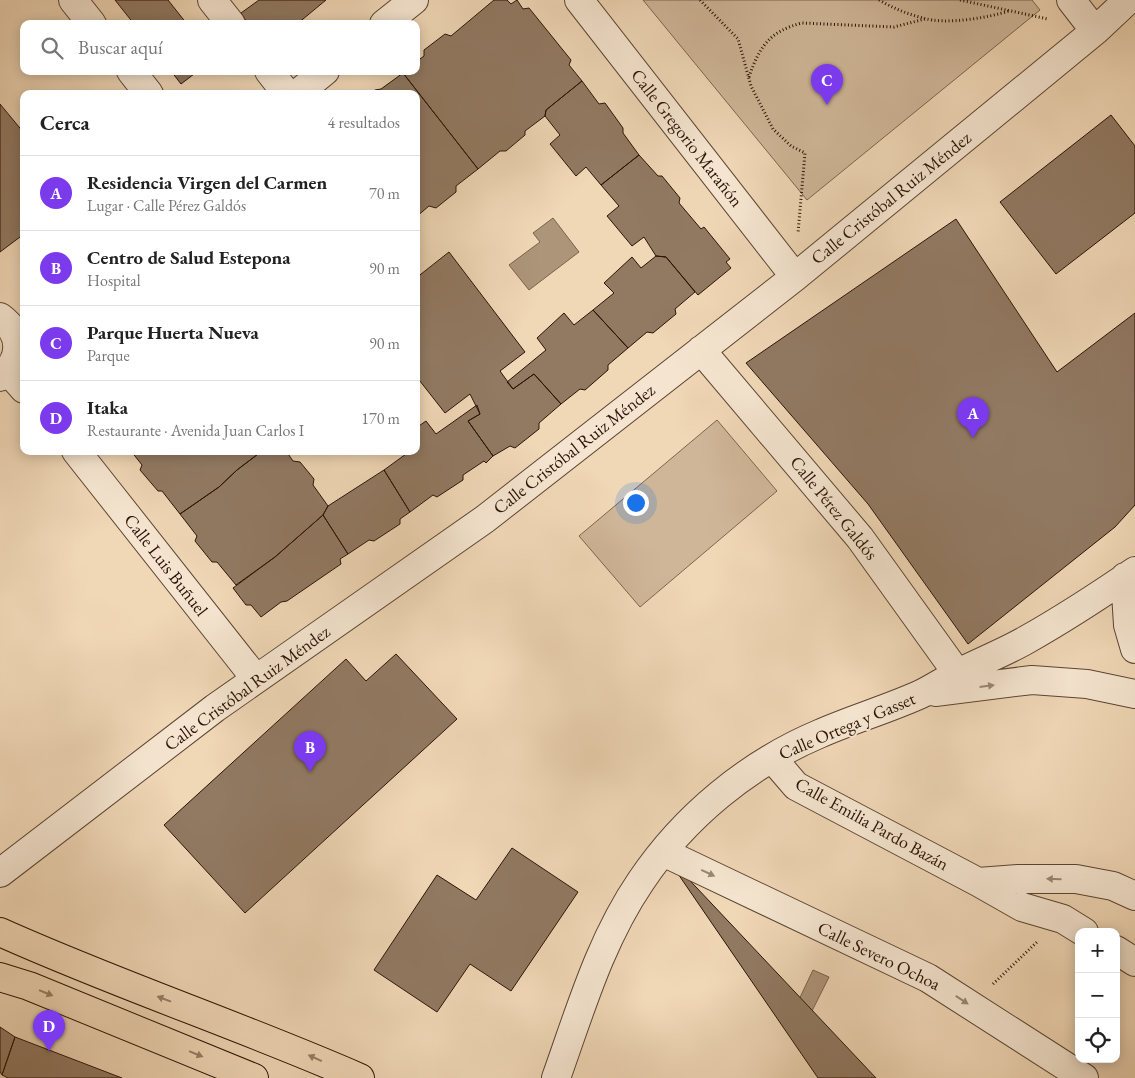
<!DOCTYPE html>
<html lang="es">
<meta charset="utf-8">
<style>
body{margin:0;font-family:"EB Garamond",serif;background:#f6f6f6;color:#222}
.controls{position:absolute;right:15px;bottom:15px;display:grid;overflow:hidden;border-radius:10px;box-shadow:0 2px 12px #0003}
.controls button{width:45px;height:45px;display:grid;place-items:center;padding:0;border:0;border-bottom:1px solid #e0e0e0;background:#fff;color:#222;font:25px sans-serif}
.you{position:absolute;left:635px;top:502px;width:18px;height:18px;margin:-12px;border:4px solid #fff;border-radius:50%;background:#1a73e8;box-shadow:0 0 0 8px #1a73e833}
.badge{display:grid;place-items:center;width:32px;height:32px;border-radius:50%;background:#7c3aed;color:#fff;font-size:16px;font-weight:700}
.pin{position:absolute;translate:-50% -41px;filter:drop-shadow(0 1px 2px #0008)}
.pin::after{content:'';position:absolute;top:26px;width:18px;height:15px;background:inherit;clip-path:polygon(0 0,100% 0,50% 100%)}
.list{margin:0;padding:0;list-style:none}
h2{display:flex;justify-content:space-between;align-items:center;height:65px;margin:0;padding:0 20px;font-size:21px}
h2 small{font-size:16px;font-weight:400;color:#767676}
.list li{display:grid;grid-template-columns:32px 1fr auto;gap:15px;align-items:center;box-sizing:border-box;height:75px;padding:0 20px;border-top:1px solid #e0e0e0}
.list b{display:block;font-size:19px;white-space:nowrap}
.list p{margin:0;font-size:16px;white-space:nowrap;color:#767676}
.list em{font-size:16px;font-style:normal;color:#767676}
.icon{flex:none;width:28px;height:28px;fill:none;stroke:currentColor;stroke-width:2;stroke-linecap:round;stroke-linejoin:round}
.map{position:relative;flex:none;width:1135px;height:1078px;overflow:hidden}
.search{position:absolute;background:#fff;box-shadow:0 2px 12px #0003;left:20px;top:20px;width:400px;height:55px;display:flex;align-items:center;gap:12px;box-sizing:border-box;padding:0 18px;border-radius:10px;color:#767676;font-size:19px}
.panel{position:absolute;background:#fff;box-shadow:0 2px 12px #0003;left:20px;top:90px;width:400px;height:365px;border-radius:10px}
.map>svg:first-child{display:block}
.green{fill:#cfb698;stroke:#7d654f}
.water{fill:#ad957a;stroke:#79614c}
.building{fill:#917962;stroke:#2b1406}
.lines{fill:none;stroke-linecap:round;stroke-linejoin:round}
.minor-casing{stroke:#5c4532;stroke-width:30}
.major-casing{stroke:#2b1406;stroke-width:30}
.path{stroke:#2b1406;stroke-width:3;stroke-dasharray:1 2.5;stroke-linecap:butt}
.minor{stroke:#f5e5d0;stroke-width:28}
.major{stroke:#f0d7b6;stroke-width:28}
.oneway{fill:#9a8775}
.oneway2{fill:#977f67}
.labels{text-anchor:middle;stroke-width:4;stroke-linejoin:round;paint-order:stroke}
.street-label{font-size:18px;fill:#2b1406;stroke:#f5e5d0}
</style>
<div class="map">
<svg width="1135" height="1078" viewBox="0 0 1135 1078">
<rect width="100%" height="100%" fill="#f0d7b6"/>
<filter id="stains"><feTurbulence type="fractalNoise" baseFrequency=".004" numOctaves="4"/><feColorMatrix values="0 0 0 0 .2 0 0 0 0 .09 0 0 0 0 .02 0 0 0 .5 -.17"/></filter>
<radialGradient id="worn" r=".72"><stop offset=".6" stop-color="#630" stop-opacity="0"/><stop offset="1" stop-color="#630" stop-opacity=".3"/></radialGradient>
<path class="green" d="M643 0H1032L1040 10 807 200Z
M717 420 777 491 640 607 579 536Z"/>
<path class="water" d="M553 218 579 252 529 290 509 265 540 242 533 233Z
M813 970 829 977 810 1015 795 1008Z"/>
<path class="building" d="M115 0H168L187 24H134Z
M259 0H326L297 24H248L241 13Z
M494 0H507L511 4 517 0 523 9 529 8 571 60 569 65 582 81 546 110 545 116 525 131V135L506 151H500L478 169 403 73 416 71V62L424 56V50L445 34 451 36Z
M171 71H198L181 84Z
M403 73 478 169 456 186V192L436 208 429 206 416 217V94H370L375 90 381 89Z
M582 81 599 104 605 103 623 128V133L639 155 601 185 586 167 576 176 550 144 560 135 545 116 546 110Z
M0 104 24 133V234L0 252Z
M1111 115 1135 146V213L1056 274 1000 202Z
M639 155 658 176H662L680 198 679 203 701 229 704 227 730 259 726 262 731 268 698 295 666 257 656 256 644 237 632 246 607 216 619 206 601 185Z
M956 219 1057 372 1135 313V505L1115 527 968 644 868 504 746 363Z
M449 252 525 352 500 371 513 389 534 374 561 404 539 423V429L515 448 510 446 493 456 468 421 480 414 470 394 445 413 416 376V278Z
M656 256 666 257 695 292 675 309 676 314 653 333 647 332 628 348 593 310 614 293 604 283 632 257 641 268Z
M593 310 628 348 608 365V370L585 390 580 389 561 404 534 374 513 389 507 382 546 350 537 338 564 313 574 325Z
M477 405 480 414 468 421 493 456 486 463 484 461 463 475V480L437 497 433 495 410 512 384 470 406 454 404 451H416V428L426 421 436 434Z
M131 451H262L237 470 219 487 180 514 162 491H158L140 470 142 465Z
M262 451H286L293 461 300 462 314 479 313 485 328 506 323 515 275 557 236 585 217 562H212L195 541 197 536 180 514 219 487 237 470Z
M384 470 410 512 400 519V524L374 541 369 540 348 554 323 515 328 506Z
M323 515 348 554 340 559 341 564 287 601 281 602 261 617 251 605H246L233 588 275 557Z
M396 654 457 719 245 913 164 825 346 659 366 681Z
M512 848 578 892 511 991 470 964 437 1012 374 970 437 875 476 900Z
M663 852 876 1078H818Z
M0 1027 15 1037 2 1075 0 1072Z
M15 1037 122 1078H8L2 1075Z"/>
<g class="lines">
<g class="minor-casing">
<path id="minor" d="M73 0 92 24
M212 0 231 24
M579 0 795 277
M1071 0 1095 31
M384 24 414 0
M131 71 149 94
M269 71 287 94
M297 94 325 71
M0 317C23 334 23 360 0 377
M701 350 860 538 957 673
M8 371 24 389
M76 451 256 679
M1125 577 1128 625 1135 649
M935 692 1032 680 1087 684 1135 694
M772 758 796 786 978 882
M663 852 928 978 1084 1078
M0 873 215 708 485 519 795 277 1095 31 1128 0
M1084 932 1063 919 1022 907 978 882 1018 879H1076L1113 886 1135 896
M1116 950 1135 962
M556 1078C580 1011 600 941 641 881 684 817 748 764 819 734 853 719 888 709 921 694 935 687 947 679 960 672 982 661 1005 652 1026 640 1063 619 1100 595 1135 571"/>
</g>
<g class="major-casing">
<path id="major" d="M0 932C118 985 241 1026 360 1078
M0 977 29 986 254 1078"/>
</g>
<path class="path" d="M700 0 738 39 751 86 773 129 791 146 805 153 798 233
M879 0C893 8 907 14 923 18 945 25 987 18 1009 11
M960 0 1048 19
M749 77C759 47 770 31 802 23L894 27 925 19
M993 984 1037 942"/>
<use href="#minor" class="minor"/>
<use href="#major" class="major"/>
</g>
<defs><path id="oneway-solid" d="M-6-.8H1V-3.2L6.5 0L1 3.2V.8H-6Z" transform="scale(1.25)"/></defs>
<g class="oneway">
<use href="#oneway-solid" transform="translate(987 686) rotate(-7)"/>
<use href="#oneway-solid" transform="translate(708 873) rotate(25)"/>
<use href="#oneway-solid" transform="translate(1054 879) rotate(-179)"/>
<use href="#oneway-solid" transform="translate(962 1000) rotate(33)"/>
</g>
<g class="oneway2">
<use href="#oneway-solid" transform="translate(46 993) rotate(22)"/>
<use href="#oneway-solid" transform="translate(164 999) rotate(-159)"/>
<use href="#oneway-solid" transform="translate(196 1054) rotate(22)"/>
<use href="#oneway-solid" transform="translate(315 1058) rotate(-156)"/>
</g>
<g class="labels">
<g class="street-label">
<text transform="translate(687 138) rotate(52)" y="6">Calle Gregorio Marañón</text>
<text transform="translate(891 198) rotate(-39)" y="6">Calle Cristóbal Ruiz Méndez</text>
<text transform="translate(574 449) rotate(-38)" y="6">Calle Cristóbal Ruiz Méndez</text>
<text transform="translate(834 508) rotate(51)" y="6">Calle Pérez Galdós</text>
<text transform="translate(166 565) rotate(52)" y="6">Calle Luis Buñuel</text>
<text transform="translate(247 688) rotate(-36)" y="6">Calle Cristóbal Ruiz Méndez</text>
<text transform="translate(847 726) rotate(-23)" y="6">Calle Ortega y Gasset</text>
<text transform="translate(872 824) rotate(29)" y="6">Calle Emilia Pardo Bazán</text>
<text transform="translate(879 956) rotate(26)" y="6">Calle Severo Ochoa</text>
</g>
</g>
<rect width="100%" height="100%" filter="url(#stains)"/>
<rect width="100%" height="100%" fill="url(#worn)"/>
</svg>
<div class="controls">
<button>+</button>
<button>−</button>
<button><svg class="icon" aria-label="locate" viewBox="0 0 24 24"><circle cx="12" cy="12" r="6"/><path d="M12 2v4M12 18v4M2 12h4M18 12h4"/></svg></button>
</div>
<div class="you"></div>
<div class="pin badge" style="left:973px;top:438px">A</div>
<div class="pin badge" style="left:310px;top:772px">B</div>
<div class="pin badge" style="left:827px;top:105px">C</div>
<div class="pin badge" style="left:49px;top:1051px">D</div>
<div class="search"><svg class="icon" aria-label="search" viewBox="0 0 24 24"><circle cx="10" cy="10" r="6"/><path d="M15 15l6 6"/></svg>Buscar aquí</div>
<section class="panel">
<h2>Cerca<small>4 resultados</small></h2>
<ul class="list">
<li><span class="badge">A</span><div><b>Residencia Virgen del Carmen</b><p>Lugar · Calle Pérez Galdós</p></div><em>70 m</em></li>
<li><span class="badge">B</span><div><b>Centro de Salud Estepona</b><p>Hospital</p></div><em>90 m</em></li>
<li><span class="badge">C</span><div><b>Parque Huerta Nueva</b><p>Parque</p></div><em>90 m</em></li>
<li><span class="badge">D</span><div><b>Itaka</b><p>Restaurante · Avenida Juan Carlos I</p></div><em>170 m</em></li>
</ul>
</section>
</div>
